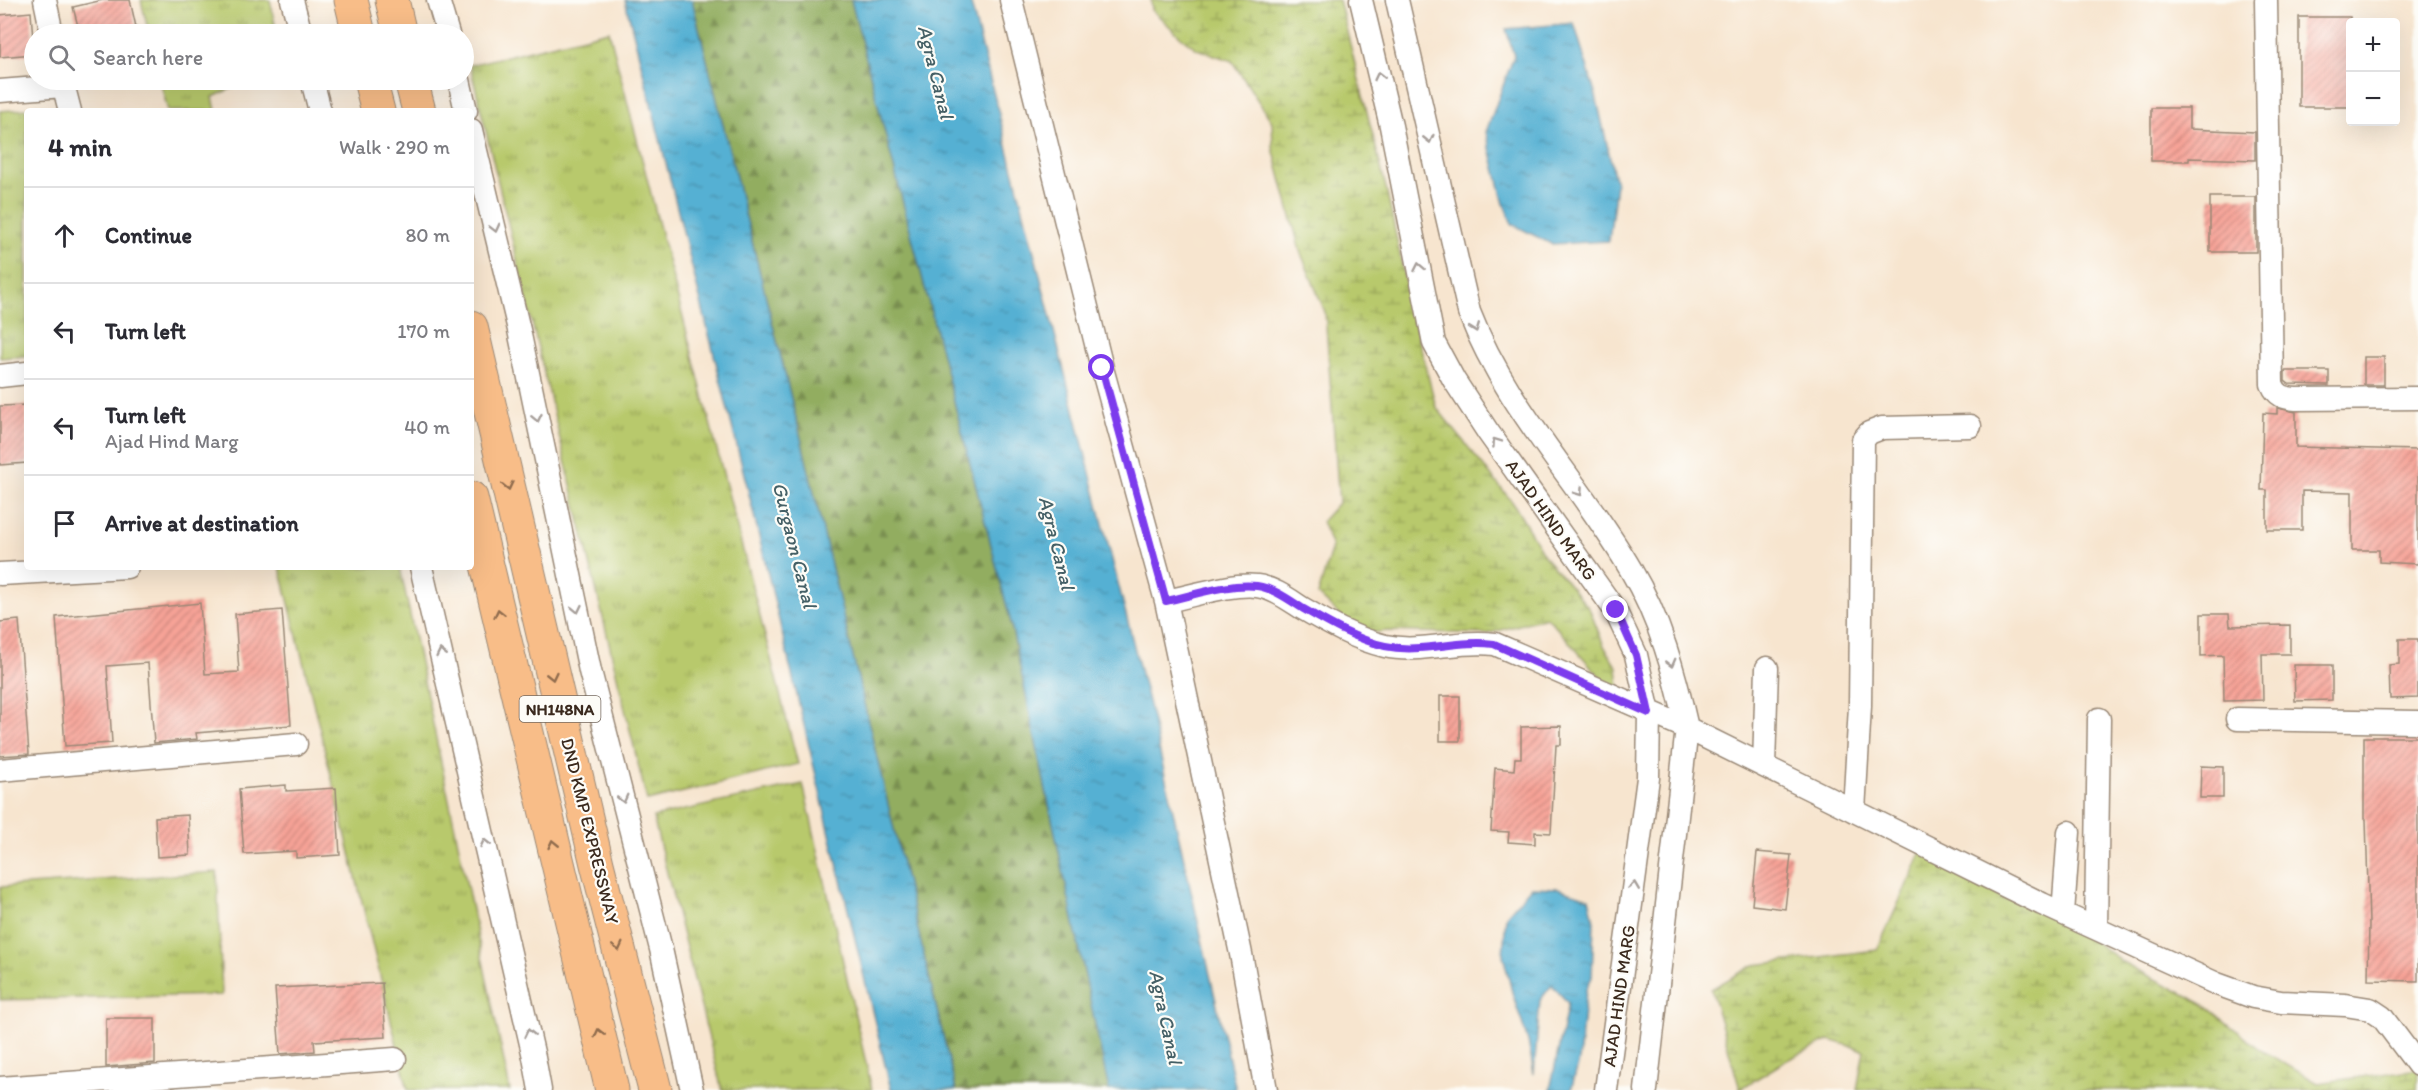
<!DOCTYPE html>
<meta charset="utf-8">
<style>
body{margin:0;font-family:Itim,sans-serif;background:#f2f2f3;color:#2b2b33}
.controls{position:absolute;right:18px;top:18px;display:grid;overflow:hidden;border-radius:6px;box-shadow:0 6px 24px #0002}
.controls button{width:54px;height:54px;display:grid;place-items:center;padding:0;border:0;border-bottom:2px solid #e1e1e2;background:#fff;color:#2b2b33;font:30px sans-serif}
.stop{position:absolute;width:18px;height:18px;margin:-14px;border:4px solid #7c3aed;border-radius:50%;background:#fff}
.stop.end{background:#7c3aed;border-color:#fff;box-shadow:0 2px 6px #0008}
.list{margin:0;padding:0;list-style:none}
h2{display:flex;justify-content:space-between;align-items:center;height:78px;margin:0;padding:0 24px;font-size:26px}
h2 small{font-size:20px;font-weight:400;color:#7c7c81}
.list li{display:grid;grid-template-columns:39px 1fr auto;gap:18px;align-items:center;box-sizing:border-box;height:96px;padding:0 24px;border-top:2px solid #e1e1e2}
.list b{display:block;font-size:22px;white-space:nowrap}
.list p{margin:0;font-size:20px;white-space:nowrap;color:#7c7c81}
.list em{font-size:20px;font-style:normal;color:#7c7c81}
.icon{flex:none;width:33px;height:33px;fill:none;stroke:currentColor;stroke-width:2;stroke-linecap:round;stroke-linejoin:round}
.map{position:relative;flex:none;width:2418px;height:1090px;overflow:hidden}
.search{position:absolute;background:#fff;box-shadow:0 6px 24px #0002;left:24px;top:24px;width:450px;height:66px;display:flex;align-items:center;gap:15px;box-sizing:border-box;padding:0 21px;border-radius:33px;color:#7c7c81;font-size:22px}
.panel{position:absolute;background:#fff;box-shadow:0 6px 24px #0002;left:24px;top:108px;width:450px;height:462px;border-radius:6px}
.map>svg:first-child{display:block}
.grass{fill:url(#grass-tufts);stroke:#7a7a45;stroke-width:1.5}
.forest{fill:url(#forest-firs);stroke:#666c3f;stroke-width:1.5}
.wetland{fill:url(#wetland-marsh);stroke:#7a7a45;stroke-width:1.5}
.water{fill:url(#water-ripples);stroke:#486d78;stroke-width:1.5}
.building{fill:url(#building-hatch)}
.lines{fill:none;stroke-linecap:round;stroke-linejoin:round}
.minor-casing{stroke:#998876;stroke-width:25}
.highway-casing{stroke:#998876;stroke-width:35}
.minor{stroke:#fff;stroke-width:22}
.highway{stroke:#f8bd88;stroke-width:33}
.oneway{stroke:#a79f9a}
.oneway2{stroke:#906c4e}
.route{stroke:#7c3aed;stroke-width:8}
.labels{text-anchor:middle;stroke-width:4.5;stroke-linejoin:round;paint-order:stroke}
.shield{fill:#fdfcf7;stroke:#75695f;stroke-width:1.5}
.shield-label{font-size:16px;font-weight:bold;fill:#3b2a1e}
.street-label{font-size:18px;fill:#3b2a1e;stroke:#fdfcf7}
.water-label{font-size:20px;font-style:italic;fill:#456066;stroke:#fdfcf7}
</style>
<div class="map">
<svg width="2418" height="1090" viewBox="0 0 2418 1090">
<defs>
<pattern id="grass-tufts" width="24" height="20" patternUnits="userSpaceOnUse" patternTransform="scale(1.5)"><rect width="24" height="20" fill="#b8c96c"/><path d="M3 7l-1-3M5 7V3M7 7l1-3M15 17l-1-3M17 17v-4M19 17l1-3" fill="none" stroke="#97a358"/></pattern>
<pattern id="forest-firs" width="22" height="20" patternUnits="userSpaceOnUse" patternTransform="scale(1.5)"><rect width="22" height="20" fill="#92ad60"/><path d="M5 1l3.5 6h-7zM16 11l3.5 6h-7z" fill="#788d4f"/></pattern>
<pattern id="wetland-marsh" width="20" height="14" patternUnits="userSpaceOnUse" patternTransform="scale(1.5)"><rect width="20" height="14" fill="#b8c96c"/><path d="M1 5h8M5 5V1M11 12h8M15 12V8" fill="none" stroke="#97a358"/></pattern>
<pattern id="water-ripples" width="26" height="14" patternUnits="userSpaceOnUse" patternTransform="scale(1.5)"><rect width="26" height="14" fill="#55b0d3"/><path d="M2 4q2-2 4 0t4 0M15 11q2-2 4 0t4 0" fill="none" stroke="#488fab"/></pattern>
<pattern id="building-hatch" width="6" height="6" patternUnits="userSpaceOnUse" patternTransform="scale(1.5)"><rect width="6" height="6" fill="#f7a397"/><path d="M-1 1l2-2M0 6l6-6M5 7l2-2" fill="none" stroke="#c9857b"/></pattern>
</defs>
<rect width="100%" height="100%" fill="#fdfcf7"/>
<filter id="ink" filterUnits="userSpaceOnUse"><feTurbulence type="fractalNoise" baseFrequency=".0167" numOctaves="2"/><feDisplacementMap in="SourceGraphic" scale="12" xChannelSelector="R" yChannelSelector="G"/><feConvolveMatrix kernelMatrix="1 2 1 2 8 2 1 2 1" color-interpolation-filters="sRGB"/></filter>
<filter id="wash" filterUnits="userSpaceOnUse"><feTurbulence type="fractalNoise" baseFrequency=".008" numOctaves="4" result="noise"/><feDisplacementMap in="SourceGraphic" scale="24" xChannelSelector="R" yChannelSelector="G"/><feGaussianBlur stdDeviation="1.35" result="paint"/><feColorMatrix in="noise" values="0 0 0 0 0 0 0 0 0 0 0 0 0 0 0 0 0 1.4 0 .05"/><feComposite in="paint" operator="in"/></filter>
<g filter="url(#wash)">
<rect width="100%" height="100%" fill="#f7e5cf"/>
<path class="grass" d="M141 0H270L277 34H149Z
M609 31 798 764 647 801 470 65Z
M160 80H250L213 97 216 111H168Z
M40 108V111H27V356L0 358V111Z
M280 567H400L510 1090H408Z
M803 784 872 1090H722L653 817Z
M217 872 222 995 0 1000V887Z"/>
<path class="forest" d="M692 0H851L1010 619 1109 1090H956L799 430Z"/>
<path class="wetland" d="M1151 0H1339L1386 188 1412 313 1436 407 1513 503 1545 557 1589 608 1604 646 1617 667 1620 699 1547 617 1487 634 1388 631 1360 634 1318 595 1332 547 1322 521 1339 502 1325 312 1300 251 1273 148 1272 122 1232 61 1197 49 1181 37 1152 10Z
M1925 845 2042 904 2124 963 2203 1004 2261 1050 2318 1083 2418 1069 2417 1090H1857L1864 1050 1830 1040 1787 1060 1740 1089 1711 989 1754 965 1877 950Z"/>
<path class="water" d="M625 0H692L799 430 956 1090H891L747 486Z
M851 0H970L1150 709 1236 1090H1109L1010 619Z
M1574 23 1596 96 1616 184 1609 241 1551 244 1512 224 1504 204 1486 132 1514 56 1506 29Z
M1531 887 1558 888 1589 898 1594 921 1592 977 1586 990 1579 1061 1571 1090H1550L1568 1003 1552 985 1540 1000 1534 1074 1528 1041 1512 992 1503 955 1506 916Z"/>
<g id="blocks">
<path class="building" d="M103 0H130L136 27 105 34H80L73 7Z
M31 12 34 54 0 57V15Z
M2299 17H2350V107H2299Z
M2151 108H2189V129L2255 132V160L2189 158V161H2151Z
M2210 197H2256V252H2210Z
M2364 357H2384V385H2364Z
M2285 371H2329V385L2289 384 2285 381Z
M27 405V463L0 465V406Z
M2277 408 2296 412V447L2418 450V564L2379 562V550H2352V492L2302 491V530H2267V490H2261L2263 413 2277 414Z
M200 603 205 674 239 672 235 614 282 610 291 725 196 733 197 739 154 743 148 663 107 666 112 743 65 746 56 617Z
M2201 614H2229L2230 626 2290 625V654H2262L2263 700 2224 701 2223 655 2201 656Z
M19 620 29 754 0 756V622Z
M2399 639H2418V698L2390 699 2389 665 2399 664Z
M2294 665H2332V700L2295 701Z
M1440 696H1460V741H1440Z
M1561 726V745H1556L1551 833 1535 832V844L1508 842 1509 832 1491 831 1495 768 1514 770 1515 758H1521V727Z
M2364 737H2418V981L2368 980 2369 924 2366 819H2364Z
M2201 766 2223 767V798H2200Z
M286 785V791L336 788 340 855 296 858V851L244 854 239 789Z
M188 815 190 855 157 857 155 817Z
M1757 852 1791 855 1785 909 1752 905Z
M382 983 386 1037 314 1041 315 1051 280 1054 275 988Z
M106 1018H155V1063L106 1067Z"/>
</g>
</g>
<g filter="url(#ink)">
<use href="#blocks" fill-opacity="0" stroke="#998876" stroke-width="1.5"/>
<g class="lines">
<g class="minor-casing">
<path id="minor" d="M45 0 52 34
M292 0 301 34
M438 0 448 34
M1011 0 1102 368 1166 601 1241 954 1266 1090
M1361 0 1391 126 1434 343 1454 380 1488 432 1615 610 1636 655 1649 713 1648 778 1606 1090
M1397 0 1469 312C1506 408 1580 482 1631 570 1660 619 1675 674 1687 728L1646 1090
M2266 0 2272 384C2277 396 2284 398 2296 399L2418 398
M62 80 70 111
M312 80 320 111
M459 80 466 111
M0 91 63 86
M471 130 519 330 590 671 661 949 692 1090
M0 376 27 373
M421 567 534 1057 540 1090
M0 574 127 567
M1166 601C1193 596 1230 583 1257 586 1273 588 1288 599 1302 608 1328 623 1355 639 1385 646 1421 654 1458 639 1495 644L1687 728 2042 904 2217 984 2253 997 2281 1002 2345 1005 2370 1009 2382 1017 2418 1065
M2237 719 2418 722
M1764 766 1767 668
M0 770 296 744
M1854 811 1860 706 1863 440 1869 433 1882 428 1970 426
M2063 913 2069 832
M2096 928 2099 719
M0 1088 395 1059"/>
</g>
<g class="highway-casing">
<path id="highway" d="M351 0 359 34
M392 0 400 34
M370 80 378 111
M411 80 419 111
M471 327 597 864 655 1090
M471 498 612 1090"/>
</g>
<use href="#minor" class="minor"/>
<use href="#highway" class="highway"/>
</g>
<defs><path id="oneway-chevron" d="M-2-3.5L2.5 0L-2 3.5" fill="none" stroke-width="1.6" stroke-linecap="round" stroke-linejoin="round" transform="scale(1.5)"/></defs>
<g class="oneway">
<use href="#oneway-chevron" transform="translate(1379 76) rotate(-103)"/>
<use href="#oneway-chevron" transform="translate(1429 139) rotate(77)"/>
<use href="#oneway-chevron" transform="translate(495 228) rotate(76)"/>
<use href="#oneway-chevron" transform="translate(1419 267) rotate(-101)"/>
<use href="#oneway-chevron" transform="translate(1475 328) rotate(69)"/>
<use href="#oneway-chevron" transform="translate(537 418) rotate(78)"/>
<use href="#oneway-chevron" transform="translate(1496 442) rotate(-125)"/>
<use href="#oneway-chevron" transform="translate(1579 492) rotate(55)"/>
<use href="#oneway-chevron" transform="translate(577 609) rotate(78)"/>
<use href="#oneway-chevron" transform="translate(441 653) rotate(-103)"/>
<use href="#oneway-chevron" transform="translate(1671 663) rotate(75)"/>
<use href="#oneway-chevron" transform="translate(623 799) rotate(76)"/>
<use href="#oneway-chevron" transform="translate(485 843) rotate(-103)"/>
<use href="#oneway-chevron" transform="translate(1634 886) rotate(-82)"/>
<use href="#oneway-chevron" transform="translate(529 1033) rotate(-103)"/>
</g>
<g class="oneway2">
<use href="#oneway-chevron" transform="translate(508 486) rotate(77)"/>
<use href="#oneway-chevron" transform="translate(499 613) rotate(-103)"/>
<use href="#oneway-chevron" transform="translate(552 676) rotate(77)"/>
<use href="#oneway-chevron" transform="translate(553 844) rotate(-103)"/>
<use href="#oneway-chevron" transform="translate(618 947) rotate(76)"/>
<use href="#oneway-chevron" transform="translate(599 1033) rotate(-104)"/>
</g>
</g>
<g class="lines" filter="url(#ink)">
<path class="route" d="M1102 368 1166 601C1194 595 1228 583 1257 586 1273 588 1288 599 1302 608 1328 623 1355 639 1385 646 1421 654 1458 639 1494 644L1649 713 1636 655 1616 610"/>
</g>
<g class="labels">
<rect class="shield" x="519.5" y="696" width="81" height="26" rx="4.5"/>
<g class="shield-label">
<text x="560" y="715">NH148NA</text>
</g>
<g class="street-label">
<text transform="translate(1551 520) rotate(55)" y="6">AJAD HIND MARG</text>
<text transform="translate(590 831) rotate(76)" y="6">DND KMP EXPRESSWAY</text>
<text transform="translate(1619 996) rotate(-82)" y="6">AJAD HIND MARG</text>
</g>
<g class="water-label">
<text transform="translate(936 72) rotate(76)" y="7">Agra Canal</text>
<text transform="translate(1057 543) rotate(76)" y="7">Agra Canal</text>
<text transform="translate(795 545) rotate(76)" y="7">Gurgaon Canal</text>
<text transform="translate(1166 1017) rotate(78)" y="7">Agra Canal</text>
</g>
</g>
</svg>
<div class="controls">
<button>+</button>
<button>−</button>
</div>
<div class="stop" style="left:1102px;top:368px"></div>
<div class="stop end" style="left:1616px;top:610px"></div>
<div class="search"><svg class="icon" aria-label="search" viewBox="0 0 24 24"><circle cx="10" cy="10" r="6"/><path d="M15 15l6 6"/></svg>Search here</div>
<section class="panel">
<h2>4 min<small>Walk · 290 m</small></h2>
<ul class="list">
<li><svg class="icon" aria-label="ahead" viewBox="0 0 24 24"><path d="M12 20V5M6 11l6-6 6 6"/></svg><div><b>Continue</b></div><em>80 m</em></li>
<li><svg class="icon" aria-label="left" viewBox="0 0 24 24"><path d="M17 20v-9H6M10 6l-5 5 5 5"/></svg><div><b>Turn left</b></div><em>170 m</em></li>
<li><svg class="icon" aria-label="left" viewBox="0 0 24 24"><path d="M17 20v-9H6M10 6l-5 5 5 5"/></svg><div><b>Turn left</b><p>Ajad Hind Marg</p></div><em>40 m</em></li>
<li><svg class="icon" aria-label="arrive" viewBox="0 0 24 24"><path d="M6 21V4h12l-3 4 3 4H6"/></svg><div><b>Arrive at destination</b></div></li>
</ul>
</section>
</div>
